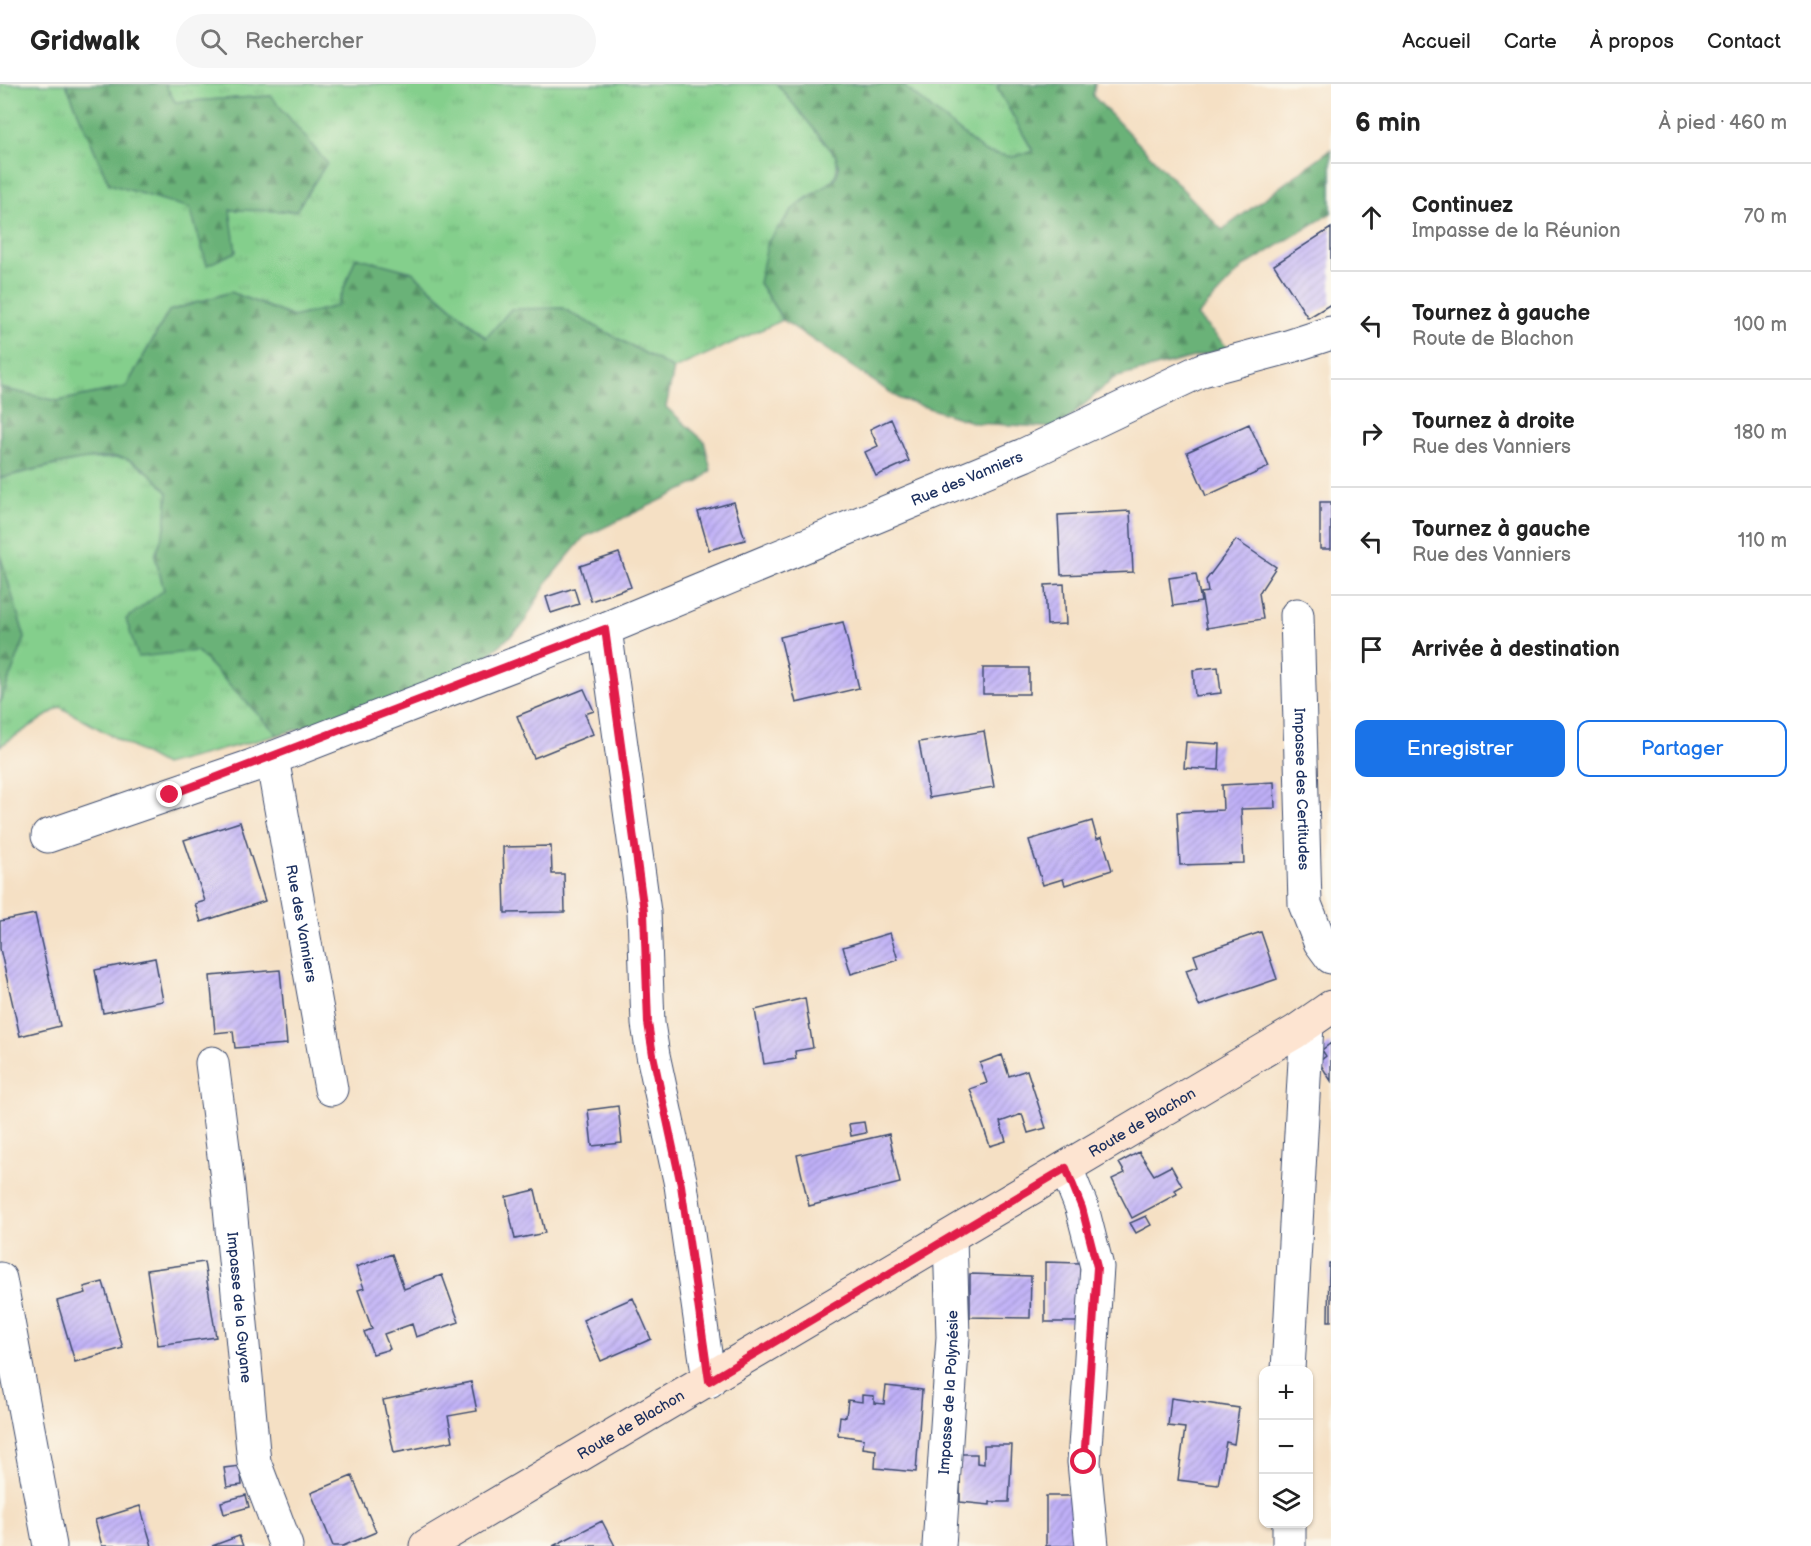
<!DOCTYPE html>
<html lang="fr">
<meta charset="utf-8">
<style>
body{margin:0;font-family:"Balsamiq Sans",sans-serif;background:#f6f6f6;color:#222}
.controls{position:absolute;right:18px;bottom:18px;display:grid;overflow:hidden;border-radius:12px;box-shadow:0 2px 4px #0004}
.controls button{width:54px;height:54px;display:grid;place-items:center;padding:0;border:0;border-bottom:2px solid #e0e0e0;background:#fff;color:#222;font:30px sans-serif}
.stop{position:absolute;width:18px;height:18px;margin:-14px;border:4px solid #e11d48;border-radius:50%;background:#fff}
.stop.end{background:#e11d48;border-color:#fff;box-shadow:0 2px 6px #0008}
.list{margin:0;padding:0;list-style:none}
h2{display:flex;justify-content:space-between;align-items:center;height:78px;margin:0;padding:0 24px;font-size:26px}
h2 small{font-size:20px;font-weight:400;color:#767676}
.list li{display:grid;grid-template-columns:39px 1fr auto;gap:18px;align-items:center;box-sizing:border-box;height:108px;padding:0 24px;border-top:2px solid #e0e0e0}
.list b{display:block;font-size:22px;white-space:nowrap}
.list p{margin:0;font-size:20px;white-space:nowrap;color:#767676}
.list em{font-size:20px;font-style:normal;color:#767676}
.actions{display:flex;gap:12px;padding:18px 24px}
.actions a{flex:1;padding:14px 0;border:2px solid #1a73e8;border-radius:12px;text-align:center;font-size:21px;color:#1a73e8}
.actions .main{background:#1a73e8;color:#fff}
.icon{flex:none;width:33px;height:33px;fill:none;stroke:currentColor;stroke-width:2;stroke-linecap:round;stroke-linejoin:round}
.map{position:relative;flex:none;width:1331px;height:1462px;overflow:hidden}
header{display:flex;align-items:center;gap:36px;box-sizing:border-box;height:84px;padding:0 30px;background:#fff;border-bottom:2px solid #e0e0e0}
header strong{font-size:28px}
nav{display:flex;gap:33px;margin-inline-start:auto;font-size:21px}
.search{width:420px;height:54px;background:#f6f6f6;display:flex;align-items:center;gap:15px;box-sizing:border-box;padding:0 21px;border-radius:33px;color:#767676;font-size:22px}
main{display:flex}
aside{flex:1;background:#fff}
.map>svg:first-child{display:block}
.grass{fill:url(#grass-tufts);stroke:#507f75;stroke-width:1.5}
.forest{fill:url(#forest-firs);stroke:#43706b;stroke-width:1.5}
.building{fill:url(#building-hatch)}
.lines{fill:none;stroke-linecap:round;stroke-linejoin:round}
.street-casing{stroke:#3c4a6d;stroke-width:35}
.secondary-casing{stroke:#3c4a6d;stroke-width:35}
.street{stroke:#fff;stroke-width:33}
.secondary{stroke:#fde4d1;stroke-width:33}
.route{stroke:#e11d48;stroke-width:8}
.labels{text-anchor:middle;stroke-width:5;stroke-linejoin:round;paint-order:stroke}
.street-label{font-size:15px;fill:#1b2f5e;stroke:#fbf7ec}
</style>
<header>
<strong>Gridwalk</strong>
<div class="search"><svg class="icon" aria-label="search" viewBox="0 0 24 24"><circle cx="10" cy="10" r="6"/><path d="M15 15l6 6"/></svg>Rechercher</div>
<nav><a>Accueil</a><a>Carte</a><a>À propos</a><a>Contact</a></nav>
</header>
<main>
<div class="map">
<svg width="1331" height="1462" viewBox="0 0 1331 1462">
<defs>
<pattern id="grass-tufts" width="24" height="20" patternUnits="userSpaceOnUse" patternTransform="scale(1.5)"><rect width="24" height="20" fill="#84cf8c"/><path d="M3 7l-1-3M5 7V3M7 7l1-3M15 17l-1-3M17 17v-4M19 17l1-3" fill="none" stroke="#71b27b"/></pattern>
<pattern id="forest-firs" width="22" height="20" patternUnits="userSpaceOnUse" patternTransform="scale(1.5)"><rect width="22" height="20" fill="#6bb278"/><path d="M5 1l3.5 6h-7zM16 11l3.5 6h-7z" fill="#579166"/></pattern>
<pattern id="building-hatch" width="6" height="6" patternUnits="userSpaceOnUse" patternTransform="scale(1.5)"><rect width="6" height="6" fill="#c0b0f8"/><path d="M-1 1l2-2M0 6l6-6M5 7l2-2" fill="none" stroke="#9b90cc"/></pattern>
</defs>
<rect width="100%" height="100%" fill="#fbf7ec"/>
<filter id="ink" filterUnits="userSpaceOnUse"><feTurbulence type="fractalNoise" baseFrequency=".0167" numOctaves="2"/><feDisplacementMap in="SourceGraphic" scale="12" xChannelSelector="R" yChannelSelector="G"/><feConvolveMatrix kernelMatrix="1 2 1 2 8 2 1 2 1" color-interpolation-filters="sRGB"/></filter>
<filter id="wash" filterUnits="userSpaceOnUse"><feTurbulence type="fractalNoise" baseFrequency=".008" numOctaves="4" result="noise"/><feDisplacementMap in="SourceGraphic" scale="24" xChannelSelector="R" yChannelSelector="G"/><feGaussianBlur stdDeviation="1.35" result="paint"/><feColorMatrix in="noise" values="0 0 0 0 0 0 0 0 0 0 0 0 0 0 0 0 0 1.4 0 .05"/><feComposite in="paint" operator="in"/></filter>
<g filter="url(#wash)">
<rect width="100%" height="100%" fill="#f5e0c4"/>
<path class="grass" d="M0 0H66L109 100 190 124 207 181 230 126 296 127 271 12 175 18 165 0H777L836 72C844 107 809 104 793 126 779 147 770 176 759 199L783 236 674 285 562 224 487 254 412 188 356 174 337 222 293 233 231 208 169 227 126 303 58 317 0 304Z
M901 0H1000L997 4 1033 68 1013 73 985 68Z
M127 374 154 392 168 409 165 444 155 472 164 506 197 567 278 651 164 681 60 623 0 662V619L25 554 0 471V394L83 375Z"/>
<path class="forest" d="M66 0H165L175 18 271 12 327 79 296 127 230 126 236 168 207 181 190 124 109 100Z
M777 0H901L985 68 1013 73 1033 67 997 4 1000 0H1095L1093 12 1222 146 1331 65V129L1243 183 1197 232 1228 264 1114 294 1058 344 975 339 900 315 783 236 759 199 768 157 794 124 835 95 839 84 836 72Z
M356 173 412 188 486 254 511 225 562 224 674 285 666 323 704 357 711 386 699 398 584 453 549 495 522 542 470 587 409 614 278 651 197 567 138 573 126 535 164 506 155 472 165 444 168 409C157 395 145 383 129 376 107 365 26 388 0 394V304L58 317 126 303 169 227 231 208 293 233 337 222Z
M0 471 25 554 0 619Z"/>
<g id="blocks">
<path class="building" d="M1331 144V220L1308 234 1274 181Z
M891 335 909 377 876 392 865 368 878 362 870 345Z
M1249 340 1269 383 1206 412 1187 368Z
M734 418 745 456 709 466 698 428Z
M1320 418H1331V465H1320Z
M1130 427 1133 488 1061 491 1058 431Z
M1236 456 1276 483 1259 509 1263 535 1207 544 1201 509 1208 508 1206 496Z
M619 469 631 503 591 517 580 482Z
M1196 490 1201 518 1173 522 1169 494Z
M1064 500 1066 540 1047 541 1045 501Z
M574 504 579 520 551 529 546 513Z
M843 538 859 604 796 619 780 553Z
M1218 583 1221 609 1195 612 1193 586Z
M983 584H1029V610H983Z
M584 605 594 627 585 630 593 650 534 674 517 632Z
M984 647 994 703 929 714 919 658Z
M1186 658 1220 660 1219 686 1184 684Z
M1274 698 1275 724 1241 725 1244 779 1180 781 1177 728 1223 726 1222 701Z
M1092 737 1097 755 1102 753 1112 786 1065 801 1063 795 1043 801 1029 756Z
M240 738 265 817 201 838 195 820 205 817 184 756Z
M551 762 552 790H564L565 828 505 829 503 763Z
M35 830 60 942 20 952 0 865V837Z
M1261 848 1277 895 1199 922 1186 886 1198 882 1194 871Z
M890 849 898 876 851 890 843 863Z
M155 874 163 917 103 929 95 886Z
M280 886 287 960 235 964 233 947 215 949 210 892Z
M805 914 813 964 795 967 796 975 764 980 755 926Z
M1331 959V997L1319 978 1326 972 1322 966Z
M1002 971 1009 992 1027 986 1046 1044 1028 1049 1022 1030 1000 1038 1006 1057 990 1062 970 1005 987 999 980 979Z
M618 1022 622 1059 592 1062 588 1026Z
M864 1038 866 1049 851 1052 849 1040Z
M889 1050 900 1099 809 1122 797 1071Z
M1139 1068 1154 1091 1171 1082 1182 1102 1175 1106 1177 1110 1132 1134 1112 1095 1125 1089 1119 1079Z
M535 1106 545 1149 515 1155 506 1113Z
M1146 1132 1151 1141 1136 1149 1130 1139Z
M392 1170 404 1205 442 1191 459 1238 416 1253 412 1240 384 1250 390 1265 373 1270 364 1248 372 1245 358 1206 364 1204 356 1183Z
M204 1178 216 1253 158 1261 147 1186Z
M1045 1178 1080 1179 1081 1238H1045Z
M1329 1179H1331V1237H1328Z
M970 1190 1031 1192 1030 1234 970 1233Z
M103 1198 123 1264 75 1278 57 1217 86 1209 84 1203Z
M633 1214 651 1255 601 1277 583 1236Z
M471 1298 477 1327 448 1332 453 1357 394 1369 383 1316Z
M886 1302 922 1306 916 1388 875 1384 876 1366 863 1364 864 1355 838 1351 840 1332 846 1333 848 1316 862 1318V1311L874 1312V1319L884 1320Z
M1171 1314 1239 1324 1234 1360 1226 1358 1218 1401 1178 1396 1185 1344 1168 1342Z
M984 1361H1012L1009 1418H990V1421L960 1418V1370H977V1379L984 1380Z
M240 1382 242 1401 227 1403 224 1384Z
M352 1392 376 1448 343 1462H333L311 1409Z
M246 1411 249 1423 224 1430 221 1418Z
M1046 1412H1082V1462H1046Z
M140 1422 152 1462H102L95 1436Z
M602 1437 615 1462H553Z
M239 1452 243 1462H212Z"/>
</g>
</g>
<g filter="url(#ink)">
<use href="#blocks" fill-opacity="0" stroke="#3c4a6d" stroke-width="1.5"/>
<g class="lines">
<g class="street-casing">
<g id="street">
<path id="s1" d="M1297 531 1305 820 1320 858 1331 873"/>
<path id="s2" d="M272 674 331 1005"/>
<path d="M48 752 252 682 605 545"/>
<path id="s3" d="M212 979 228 1102 254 1378 286 1462"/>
<path d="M1066 1084 1082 1124 1097 1183 1084 1378 1092 1462"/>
<path d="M0 1195 50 1462"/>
<path d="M1288 1286 1307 940"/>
<path id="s4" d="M709 1297 681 1101 653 971 648 940 644 828 605 545 1024 371 1202 286 1288 263 1331 249"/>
<path d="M1289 1440V1462"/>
<path id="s5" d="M939 1462 953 1253 950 1153"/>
</g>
</g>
<g class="secondary-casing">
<g id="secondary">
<path id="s6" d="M426 1462 1295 948 1331 923"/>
</g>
</g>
<use href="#street" class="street"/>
<use href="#secondary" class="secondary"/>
</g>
</g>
<g class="lines" filter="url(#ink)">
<path class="route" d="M170 711 605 545 644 828 648 939 653 971 681 1101 709 1297 1066 1084 1082 1124 1097 1183 1084 1378"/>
</g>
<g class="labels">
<g class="street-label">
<text dy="5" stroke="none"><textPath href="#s4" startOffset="1152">Rue des Vanniers</textPath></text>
<text dy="5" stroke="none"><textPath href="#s1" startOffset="174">Impasse des Certitudes</textPath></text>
<text dy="5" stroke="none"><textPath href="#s2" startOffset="168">Rue des Vanniers</textPath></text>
<text dy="5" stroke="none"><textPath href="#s6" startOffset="832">Route de Blachon</textPath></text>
<text dy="5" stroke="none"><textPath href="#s3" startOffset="246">Impasse de la Guyane</textPath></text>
<text dy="5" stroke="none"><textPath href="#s5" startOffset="154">Impasse de la Polynésie</textPath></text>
<text dy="5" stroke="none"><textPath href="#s6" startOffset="238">Route de Blachon</textPath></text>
</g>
</g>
</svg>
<div class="controls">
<button>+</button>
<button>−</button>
<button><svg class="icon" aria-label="layers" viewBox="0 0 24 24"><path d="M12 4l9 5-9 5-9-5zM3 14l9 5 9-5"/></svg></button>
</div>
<div class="stop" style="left:1084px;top:1378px"></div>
<div class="stop end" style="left:170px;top:711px"></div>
</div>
<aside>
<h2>6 min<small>À pied · 460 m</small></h2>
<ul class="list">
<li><svg class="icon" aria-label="ahead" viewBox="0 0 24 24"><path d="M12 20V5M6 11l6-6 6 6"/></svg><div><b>Continuez</b><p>Impasse de la Réunion</p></div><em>70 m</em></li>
<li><svg class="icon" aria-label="left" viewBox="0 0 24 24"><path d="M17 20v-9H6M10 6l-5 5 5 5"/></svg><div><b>Tournez à gauche</b><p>Route de Blachon</p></div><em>100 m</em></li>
<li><svg class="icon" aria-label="right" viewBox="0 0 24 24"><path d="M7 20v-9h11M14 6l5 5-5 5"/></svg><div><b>Tournez à droite</b><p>Rue des Vanniers</p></div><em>180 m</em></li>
<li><svg class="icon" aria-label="left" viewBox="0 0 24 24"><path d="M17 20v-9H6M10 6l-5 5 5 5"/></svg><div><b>Tournez à gauche</b><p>Rue des Vanniers</p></div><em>110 m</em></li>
<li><svg class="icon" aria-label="arrive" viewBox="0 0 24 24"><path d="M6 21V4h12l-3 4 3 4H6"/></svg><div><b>Arrivée à destination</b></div></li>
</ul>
<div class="actions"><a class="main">Enregistrer</a><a>Partager</a></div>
</aside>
</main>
